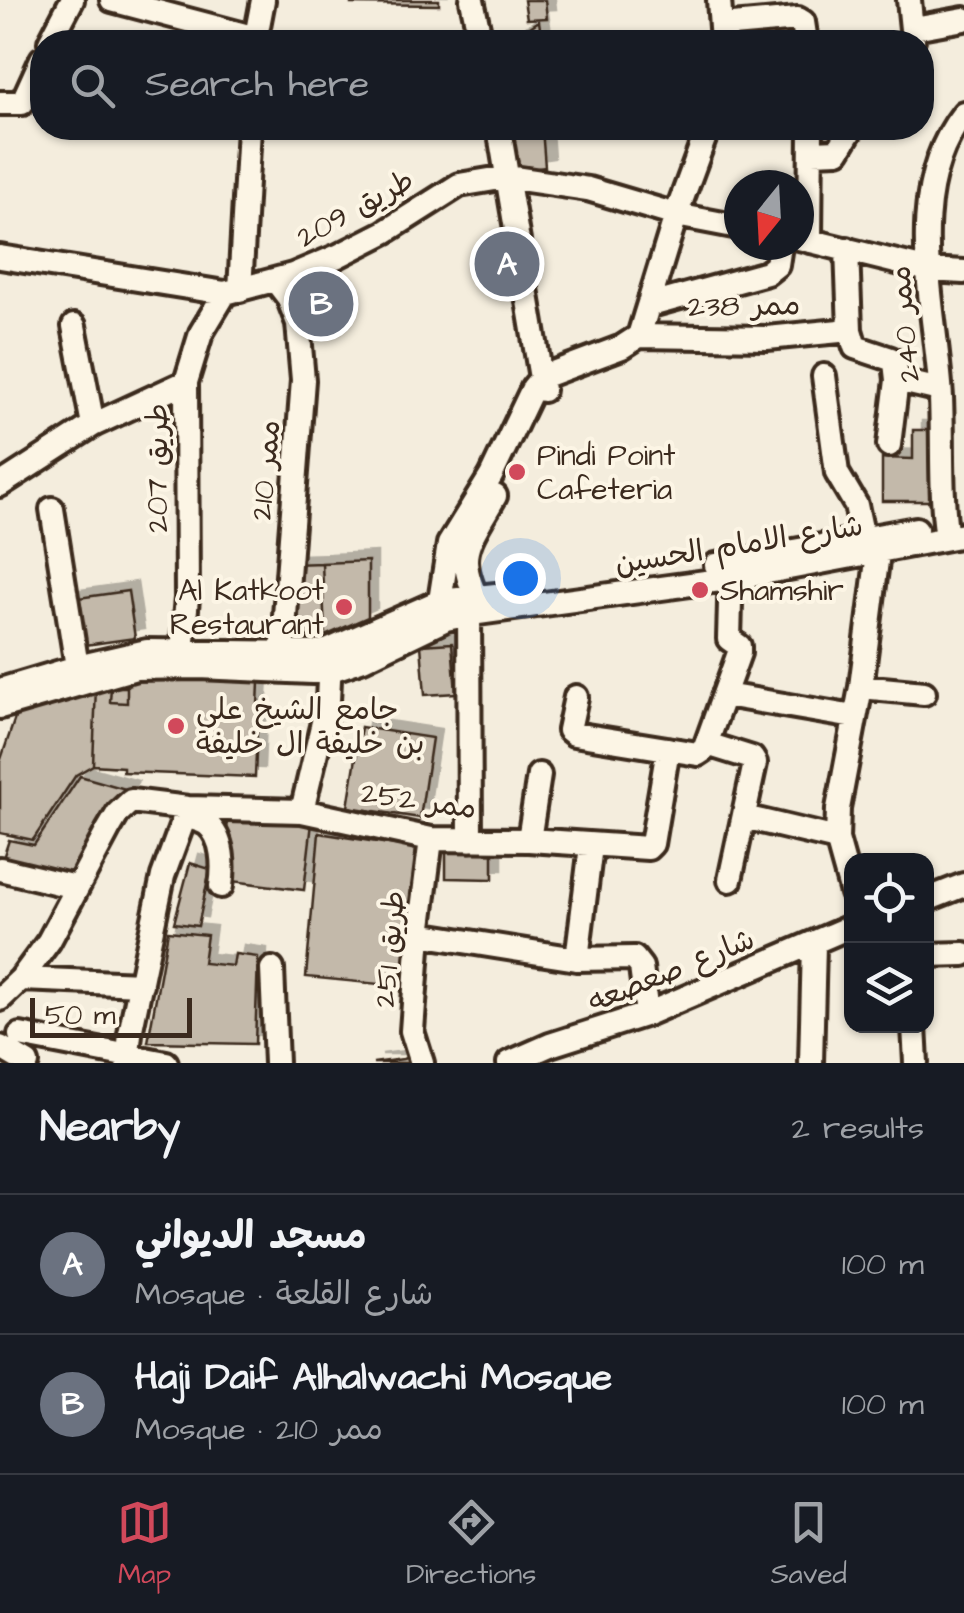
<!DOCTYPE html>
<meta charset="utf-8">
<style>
body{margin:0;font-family:"Architects Daughter","Playpen Sans Arabic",sans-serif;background:#242831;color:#f1f3f6}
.controls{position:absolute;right:30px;bottom:30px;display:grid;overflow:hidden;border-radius:20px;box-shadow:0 2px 8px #0004}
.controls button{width:90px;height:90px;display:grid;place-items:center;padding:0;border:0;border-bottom:2px solid #363941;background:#171b24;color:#f1f3f6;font:50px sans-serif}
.compass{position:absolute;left:724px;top:170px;width:90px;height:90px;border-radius:50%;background:#171b24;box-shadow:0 2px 8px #0004;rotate:198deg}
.scale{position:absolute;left:30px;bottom:25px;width:162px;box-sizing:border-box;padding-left:10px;border:5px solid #3b2a1e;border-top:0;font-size:28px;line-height:35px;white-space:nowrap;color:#3b2a1e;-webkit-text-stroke:8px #fcf5e5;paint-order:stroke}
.you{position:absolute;left:520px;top:578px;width:35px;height:35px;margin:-25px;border:8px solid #fff;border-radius:50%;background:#1a73e8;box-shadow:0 0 0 15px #1a73e833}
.badge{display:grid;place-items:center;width:65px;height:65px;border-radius:50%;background:#d1495b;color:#fff;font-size:32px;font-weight:700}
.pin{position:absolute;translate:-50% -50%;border:5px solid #fff;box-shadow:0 2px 10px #0006}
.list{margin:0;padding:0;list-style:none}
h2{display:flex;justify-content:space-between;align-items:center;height:130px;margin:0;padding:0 40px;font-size:42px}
h2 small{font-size:32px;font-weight:400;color:#9ea1a6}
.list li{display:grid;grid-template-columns:65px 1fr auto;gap:30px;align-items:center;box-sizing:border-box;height:140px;padding:0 40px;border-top:2px solid #363941}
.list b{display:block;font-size:38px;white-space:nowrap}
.list p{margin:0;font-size:32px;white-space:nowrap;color:#9ea1a6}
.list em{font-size:32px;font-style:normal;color:#9ea1a6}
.icon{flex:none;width:55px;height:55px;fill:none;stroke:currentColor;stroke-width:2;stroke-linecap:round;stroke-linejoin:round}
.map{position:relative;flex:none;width:964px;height:1063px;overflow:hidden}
.search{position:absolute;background:#171b24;box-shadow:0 2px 8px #0004;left:30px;right:30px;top:30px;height:110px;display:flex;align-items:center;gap:25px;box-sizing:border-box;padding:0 35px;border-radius:40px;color:#9ea1a6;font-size:38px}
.sheet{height:410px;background:#171b24}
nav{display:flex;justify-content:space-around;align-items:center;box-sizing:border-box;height:140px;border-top:2px solid #363941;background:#171b24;font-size:28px;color:#9ea1a6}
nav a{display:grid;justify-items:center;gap:5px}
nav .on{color:#d1495b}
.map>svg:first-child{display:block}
.building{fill:#c3b9aa;stroke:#3b2a1e;stroke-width:2.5;filter:url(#shadow)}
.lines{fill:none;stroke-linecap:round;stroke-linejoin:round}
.minor-casing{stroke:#3b2a1e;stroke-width:30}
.minor{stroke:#fcf5e5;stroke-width:22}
.poi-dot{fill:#d1495b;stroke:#fcf5e5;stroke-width:4}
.labels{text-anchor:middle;stroke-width:8;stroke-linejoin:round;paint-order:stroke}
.street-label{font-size:30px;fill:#3b2a1e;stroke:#fcf5e5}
.poi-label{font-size:30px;fill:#3b2a1e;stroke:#fcf5e5;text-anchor:start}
</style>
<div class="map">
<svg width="964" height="1063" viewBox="0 0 964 1063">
<defs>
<filter id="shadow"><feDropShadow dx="9" dy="-9" stdDeviation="0" flood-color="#0004"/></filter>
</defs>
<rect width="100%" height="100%" fill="#f4eddd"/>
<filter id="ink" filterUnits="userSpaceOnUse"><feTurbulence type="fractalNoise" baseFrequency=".01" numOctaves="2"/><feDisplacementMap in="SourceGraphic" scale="20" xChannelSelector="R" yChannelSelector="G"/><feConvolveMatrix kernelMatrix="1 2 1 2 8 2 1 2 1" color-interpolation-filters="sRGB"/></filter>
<g filter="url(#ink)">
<path class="building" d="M351 0H439V5L351 4Z
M524 0H545L547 18 527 19Z
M539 21 542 42H518L517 36Z
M448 36V42H407V39Z
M513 128H542L545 167 518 171Z
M330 282 341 318 311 327 301 291Z
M913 430H930L929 501H882V458L913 459Z
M368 561V617L325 636 322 563Z
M322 563 325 636 294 637 291 564Z
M128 591 135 638 78 646 71 599Z
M452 643 456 693 425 695 421 645Z
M127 676 259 682 255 777 123 772V767L93 765 96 686 127 687Z
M96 686 93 765 76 775 33 840 0 833V762L17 712Z
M111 687H127V703L110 702Z
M361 727 432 738 420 818 348 807Z
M80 776 129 790 70 881 1 864 9 840 34 845Z
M228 817 312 823 304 890 224 880Z
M319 833 421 849 399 986 306 977Z
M446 843 493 844V879L446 878Z
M190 863 210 869 198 926 174 923Z
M168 931 207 935 203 963 233 966 235 954 258 957 255 1044 148 1042Z
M411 1056 413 1063H373L403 1059Z"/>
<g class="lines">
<g class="minor-casing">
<path id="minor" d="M112 0 256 38
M472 0 481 42
M719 0 722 42
M909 0 913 39
M721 26 798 19 803 22 806 42
M914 28 964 19
M50 42 72 0
M255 42 263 0
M0 103H22L42 59
M499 128 543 390
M812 152 838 151 852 128
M799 238 929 270 964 272
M810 241 811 128
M847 249 850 330 855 347 891 359 895 362 897 380 940 390
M0 257 225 293 293 275 338 256 385 232 459 185 507 177 588 189 676 215 739 227
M275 280 288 297 298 323 303 380 281 668
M240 290 249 128
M651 305 767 273 777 265 780 245
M74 326 93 425
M639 336 767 338 850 330
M824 376 837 473 856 505 863 538
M889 445 897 380
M0 485 93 425 186 382
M52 509 77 667
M947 538C940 492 943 445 941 398 936 305 901 193 964 113
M716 565 916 529
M469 602 470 840
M482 608C453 555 467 545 495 496
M443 612 440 601 449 544 491 476 533 388 542 377 622 347 639 336 676 215 708 128
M182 651 187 598 186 382 201 333 225 293
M861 687 924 693
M0 690 77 667 147 651 311 653 329 650 440 601 496 595
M725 695 854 717
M576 697 569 730 574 734 698 754 704 750 739 653V646L729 639 731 567
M0 707 136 668 199 667 312 672 331 670 363 659 446 619 471 614 735 578 964 535
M707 744 752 758 755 763 730 880
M302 811 328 701 330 658
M183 816C189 818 201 820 207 824 224 838 224 867 221 886
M744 817 837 839
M529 840 539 775
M0 869 75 887
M852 893 837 839 838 809 861 687 878 553
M926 900 964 885
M419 934 577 959 634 958 641 967 647 1014
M926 955 964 954
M577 959 591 846
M272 969 276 1063
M21 979 141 984
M0 999 21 979 49 941 108 830 118 813 131 801 188 808 302 811 431 839 529 840 648 848 652 844 668 749
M914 1026 916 1063
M20 1035 166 1063
M0 1047 27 1063
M127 1063 130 1034 163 876 188 808
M422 1063 412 1031 419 934 431 839
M509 1063 550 1045 647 1014 852 926
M811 1063 814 944"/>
</g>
<use href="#minor" class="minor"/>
</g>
</g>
<g class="poi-dot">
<circle cx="517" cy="472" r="10"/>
<circle cx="700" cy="590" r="10"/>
<circle cx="344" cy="607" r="10"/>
<circle cx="176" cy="726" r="10"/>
</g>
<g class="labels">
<g class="street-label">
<text transform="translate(355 208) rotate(-29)" y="10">طريق 209</text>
<text transform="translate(744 305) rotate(-1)" y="10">ممر 238</text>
<text transform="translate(904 324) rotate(-95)" y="10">ممر 240</text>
<text transform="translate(157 468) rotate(-90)" y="10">طريق 207</text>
<text transform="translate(265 470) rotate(-85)" y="10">ممر 210</text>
<text transform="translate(739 544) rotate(-9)" y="10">شارع الامام الحسين</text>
<text transform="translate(419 800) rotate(8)" y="10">ممر 252</text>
<text transform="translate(389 949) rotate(-85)" y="10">طريق 251</text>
<text transform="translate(671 970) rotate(-22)" y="10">شارع صعصعه</text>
</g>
<g class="poi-label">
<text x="537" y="465">Pindi Point<tspan x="537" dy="34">Cafeteria</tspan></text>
<text x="324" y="600" text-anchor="end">Al Katkoot<tspan x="324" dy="34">Restaurant</tspan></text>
<text x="720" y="600">Shamshir</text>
<text x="196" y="719">جامع الشيخ علي<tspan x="196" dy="34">بن خليفة ال خليفة</tspan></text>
</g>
</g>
</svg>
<div class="controls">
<button><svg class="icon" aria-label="locate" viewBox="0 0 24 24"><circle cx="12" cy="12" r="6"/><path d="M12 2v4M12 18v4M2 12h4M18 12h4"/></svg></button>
<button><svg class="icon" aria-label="layers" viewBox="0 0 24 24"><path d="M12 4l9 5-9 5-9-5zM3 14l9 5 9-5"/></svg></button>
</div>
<svg class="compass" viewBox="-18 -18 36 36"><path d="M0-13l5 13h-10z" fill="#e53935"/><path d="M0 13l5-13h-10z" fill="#9ea1a6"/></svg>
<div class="scale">50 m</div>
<div class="you"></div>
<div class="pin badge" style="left:507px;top:264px;background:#6b7280">A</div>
<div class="pin badge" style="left:321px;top:304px;background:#6b7280">B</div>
<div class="search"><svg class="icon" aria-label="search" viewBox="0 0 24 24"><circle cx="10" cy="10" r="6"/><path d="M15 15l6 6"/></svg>Search here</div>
</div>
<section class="sheet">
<h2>Nearby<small>2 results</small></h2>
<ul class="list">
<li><span class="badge" style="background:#6b7280">A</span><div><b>مسجد الديواني</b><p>Mosque · شارع القلعة</p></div><em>100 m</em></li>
<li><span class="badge" style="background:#6b7280">B</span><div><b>Haji Daif Alhalwachi Mosque</b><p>Mosque · ممر 210</p></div><em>100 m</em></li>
</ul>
</section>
<nav>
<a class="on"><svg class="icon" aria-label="map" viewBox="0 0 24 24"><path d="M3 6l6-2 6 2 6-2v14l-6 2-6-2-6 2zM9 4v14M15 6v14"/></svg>Map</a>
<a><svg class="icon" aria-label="directions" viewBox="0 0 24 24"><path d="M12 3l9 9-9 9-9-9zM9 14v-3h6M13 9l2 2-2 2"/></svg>Directions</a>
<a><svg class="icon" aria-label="saved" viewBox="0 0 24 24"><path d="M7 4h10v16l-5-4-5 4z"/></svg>Saved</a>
</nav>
